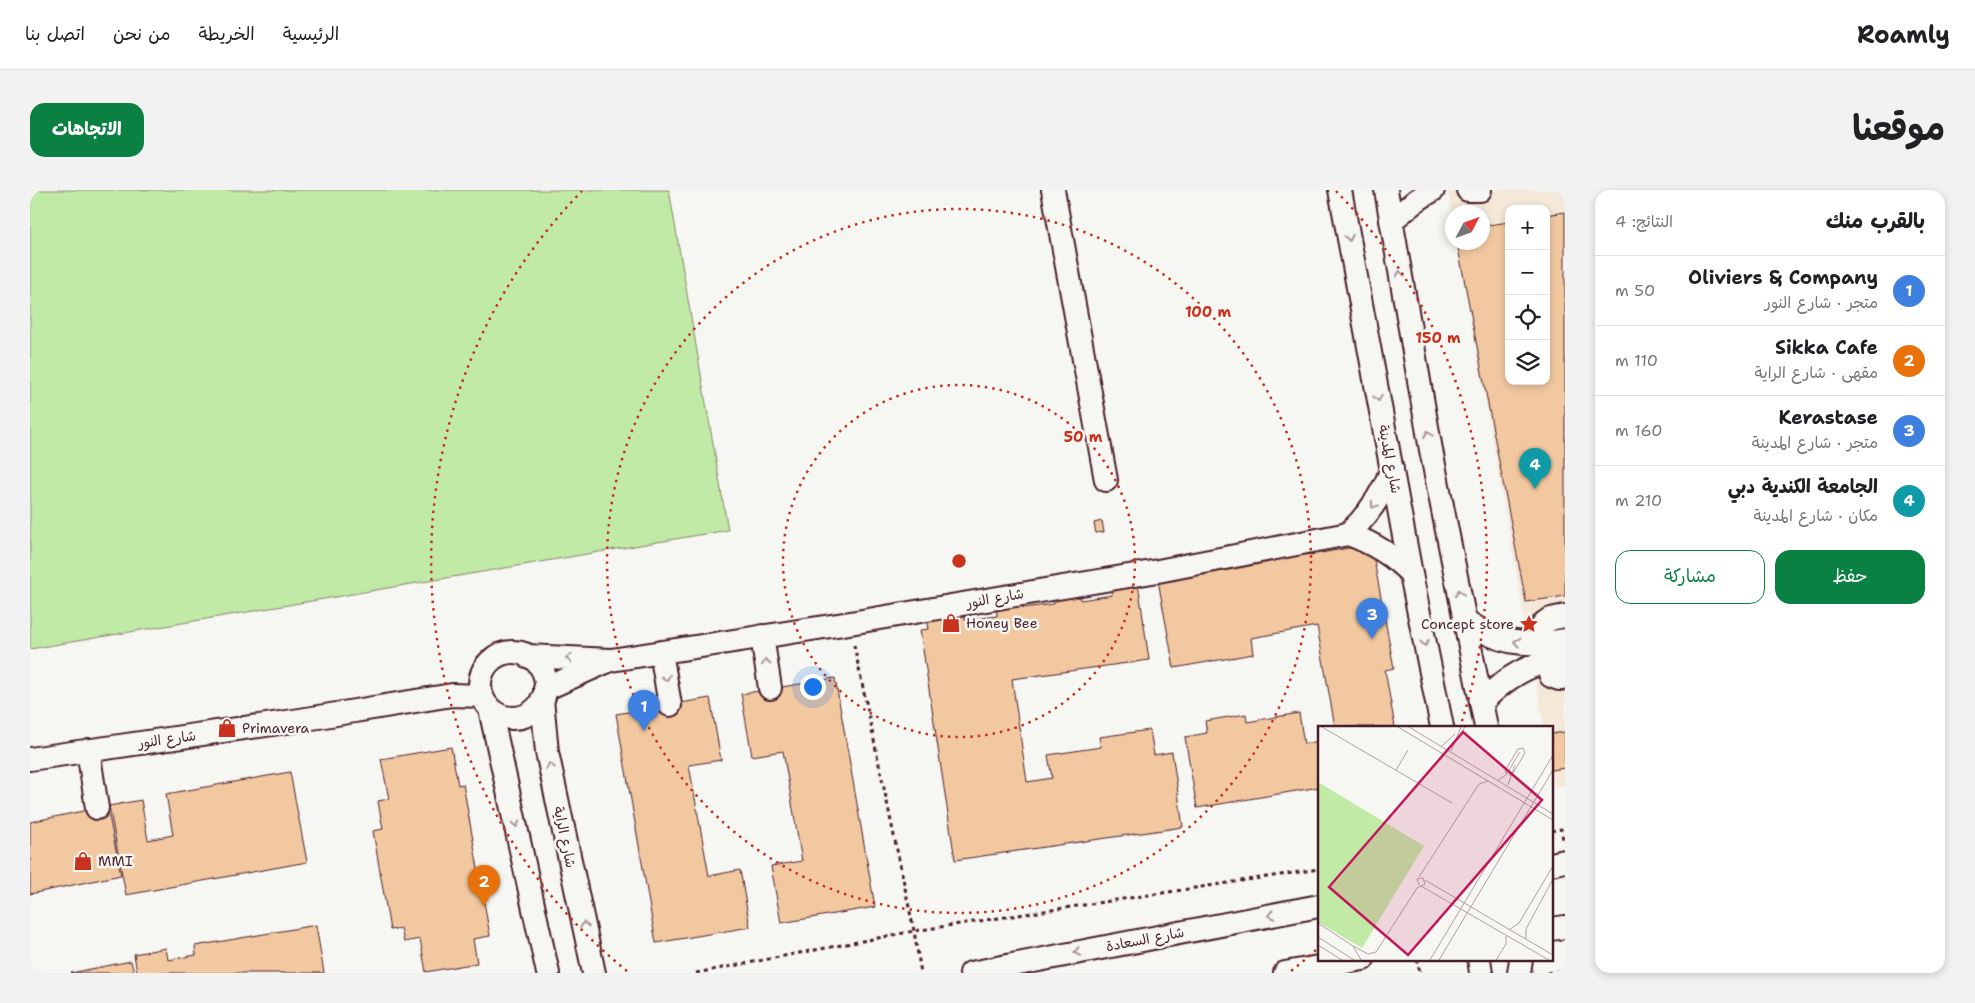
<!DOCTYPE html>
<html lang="ar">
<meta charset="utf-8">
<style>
body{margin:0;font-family:"Shantell Sans","Playpen Sans Arabic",sans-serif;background:#f2f2f2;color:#202124;direction:rtl}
.controls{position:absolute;right:15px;top:15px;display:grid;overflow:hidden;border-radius:10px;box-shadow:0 2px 8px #0003}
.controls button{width:45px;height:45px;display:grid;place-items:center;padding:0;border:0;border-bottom:1px solid #e0e0e0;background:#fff;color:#202124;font:25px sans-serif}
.compass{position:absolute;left:1415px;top:15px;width:45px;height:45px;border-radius:50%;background:#fff;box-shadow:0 2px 8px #0003;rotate:49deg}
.you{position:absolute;left:782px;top:496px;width:18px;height:18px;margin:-12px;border:4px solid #fff;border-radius:50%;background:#1a73e8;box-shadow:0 0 0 8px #1a73e833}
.badge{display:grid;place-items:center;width:32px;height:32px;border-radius:50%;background:#0b8043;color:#fff;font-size:16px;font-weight:700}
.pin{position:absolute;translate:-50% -41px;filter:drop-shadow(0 1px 2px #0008)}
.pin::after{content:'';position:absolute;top:26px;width:18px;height:15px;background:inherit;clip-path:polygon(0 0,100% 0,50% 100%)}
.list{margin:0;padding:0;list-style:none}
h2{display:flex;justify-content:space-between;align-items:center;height:65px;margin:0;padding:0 20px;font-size:21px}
h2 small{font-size:16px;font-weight:400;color:#757577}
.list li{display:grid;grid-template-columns:32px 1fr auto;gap:15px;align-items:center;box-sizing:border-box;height:70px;padding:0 20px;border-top:1px solid #e0e0e0}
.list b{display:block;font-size:19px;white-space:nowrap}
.list p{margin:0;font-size:16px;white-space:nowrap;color:#757577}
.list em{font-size:16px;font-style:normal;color:#757577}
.actions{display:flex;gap:10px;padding:15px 20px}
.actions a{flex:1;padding:11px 0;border:1px solid #0b8043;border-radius:15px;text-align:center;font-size:18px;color:#0b8043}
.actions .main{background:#0b8043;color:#fff}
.icon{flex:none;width:28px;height:28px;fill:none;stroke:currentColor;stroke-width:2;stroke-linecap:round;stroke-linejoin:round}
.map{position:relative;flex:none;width:1535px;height:783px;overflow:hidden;direction:ltr;border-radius:15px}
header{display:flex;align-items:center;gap:30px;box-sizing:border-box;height:70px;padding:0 25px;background:#fff;border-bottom:1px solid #e0e0e0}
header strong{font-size:24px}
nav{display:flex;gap:28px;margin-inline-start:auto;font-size:18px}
.intro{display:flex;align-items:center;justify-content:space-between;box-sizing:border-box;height:120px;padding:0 30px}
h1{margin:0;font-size:35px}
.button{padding:12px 22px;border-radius:15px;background:#0b8043;color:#fff;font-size:18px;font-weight:700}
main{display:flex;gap:30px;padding:0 30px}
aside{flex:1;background:#fff;border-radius:15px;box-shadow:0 2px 8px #0003}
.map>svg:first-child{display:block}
.built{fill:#f4e8d9;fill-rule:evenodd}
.green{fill:#c1eaa6;stroke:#868468}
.building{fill:#f1c8a0;stroke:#4a1f2b}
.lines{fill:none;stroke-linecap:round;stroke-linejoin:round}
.minor-casing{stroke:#4a1f2b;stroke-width:26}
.path{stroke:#4a1f2b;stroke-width:3;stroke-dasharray:4 4;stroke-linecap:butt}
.minor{stroke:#f6f6f2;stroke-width:22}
.oneway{stroke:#a99598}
.ring{fill:none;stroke:#c8321e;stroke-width:2.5;stroke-dasharray:2.5 5}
.labels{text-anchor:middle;stroke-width:5;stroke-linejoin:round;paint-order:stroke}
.street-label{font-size:14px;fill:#4a1f2b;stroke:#f6f6f2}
.poi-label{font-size:14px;fill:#4a1f2b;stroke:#f6f6f2;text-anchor:start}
.inset-road{fill:none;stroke:#b1a0a2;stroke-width:1}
.view{fill:#c2185b;fill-opacity:0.15;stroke:#c2185b;stroke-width:2.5}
.inset-edge{fill:none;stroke:#4a1f2b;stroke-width:2.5}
.centre{fill:#c8321e;stroke:#f6f6f2;stroke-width:2.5}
.ring-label{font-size:15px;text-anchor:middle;font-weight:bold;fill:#c8321e;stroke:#f6f6f2;stroke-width:5;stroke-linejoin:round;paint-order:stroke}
</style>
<header>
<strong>Roamly</strong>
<nav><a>الرئيسية</a><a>الخريطة</a><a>من نحن</a><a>اتصل بنا</a></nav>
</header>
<div class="intro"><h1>موقعنا</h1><a class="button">الاتجاهات</a></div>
<main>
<aside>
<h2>بالقرب منك<small>النتائج: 4</small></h2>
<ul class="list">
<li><span class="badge" style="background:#3f7fe0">1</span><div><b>Oliviers &amp; Company</b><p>متجر · شارع النور</p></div><em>50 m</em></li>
<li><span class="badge" style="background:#e8710a">2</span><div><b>Sikka Cafe</b><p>مقهى · شارع الراية</p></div><em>110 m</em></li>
<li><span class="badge" style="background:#3f7fe0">3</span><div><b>Kerastase</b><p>متجر · شارع المدينة</p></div><em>160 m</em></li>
<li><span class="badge" style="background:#0f9aa8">4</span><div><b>الجامعة الكندية دبي</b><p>مكان · شارع المدينة</p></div><em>210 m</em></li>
</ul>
<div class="actions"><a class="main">حفظ</a><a>مشاركة</a></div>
</aside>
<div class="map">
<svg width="1535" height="783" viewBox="0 0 1535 783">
<rect width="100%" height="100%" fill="#f6f6f2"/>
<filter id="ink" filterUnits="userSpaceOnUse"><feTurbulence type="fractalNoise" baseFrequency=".02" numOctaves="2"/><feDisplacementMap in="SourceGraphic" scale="10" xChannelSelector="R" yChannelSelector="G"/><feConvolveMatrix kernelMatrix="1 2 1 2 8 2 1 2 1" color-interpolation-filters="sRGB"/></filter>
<g filter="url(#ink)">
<path class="built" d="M1418 0H1535V595L1525 597 1521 577V537H1514L1427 53 1452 52V22H1422V26ZM1479 19H1516V191H1479Z"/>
<path class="green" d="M0 0H639L698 340 0 459Z"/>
<path class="building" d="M1535 22V406L1496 412 1427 52H1452V36L1479 32V191H1516V25Z
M1072 331 1074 342 1066 343 1064 333Z
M1341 354 1364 478 1355 480 1365 537H1305L1287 436 1221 448 1223 464 1144 478 1127 385 1278 359 1280 365Z
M1108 393 1119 470 982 489 997 592 1022 588 1018 565 1071 557 1069 547 1120 540 1124 565 1142 562 1153 637 925 670 890 440 899 439 897 429 934 424 935 430 967 426 966 415 992 411 993 418 1024 414 1023 407 1050 403 1051 410 1082 405 1081 397Z
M805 488 845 717 751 733 741 676 772 671 753 561 722 566 711 504Z
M680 508 691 570 659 575 679 686 710 680 720 737 626 753 586 524Z
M1269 523 1274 554 1289 551V597L1167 618 1155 547 1177 543 1175 531 1216 524 1217 532Z
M1535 542V578L1521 580V544Z
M421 557 428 595 433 594 460 746 443 749 447 773 396 782 390 749 374 752 371 738 360 740 343 641 353 639 348 611 359 609 351 569Z
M260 582 277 672 96 705 79 616 111 610 118 650 143 645 136 604Z
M77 616 91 685 0 704V632Z
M286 735 294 783H107L104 764 136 758 138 770 166 765 165 756Z
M101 771 104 783H41Z"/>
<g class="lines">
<g class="minor-casing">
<path id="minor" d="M1023 0 1076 290
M1310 0 1381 384 1412 537
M1356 0 1401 260 1456 537
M1438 0H1450
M1361 31 1387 10 1403 0
M1318 344C1339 325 1352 305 1362 279
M1434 430C1470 454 1494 457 1535 450
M732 446 740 498
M1511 454C1510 431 1513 430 1535 426
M631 462 640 515
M450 495a33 33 0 1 1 66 0a33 33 0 1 1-66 0Z
M497 466 581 470 820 433 1128 381 1318 344C1343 353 1363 365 1381 384
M1516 471 1521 486 1529 489 1535 488
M515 499 578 471
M512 509 517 562 564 783
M1451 513C1477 486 1499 474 1535 467
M460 519 518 783
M58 560 67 618
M0 569 270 530 422 505 452 506
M1521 674 1535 671
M1521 739 1535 737
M1449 769 1451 783
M941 783 1289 716
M1255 783 1333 769
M1489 783 1491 769"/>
</g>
<path class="path" d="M824 455 884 741 891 783
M1521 641 1531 639 1533 649
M1387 769 1390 783
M666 783 884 741 1289 679
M1517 783 1535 780"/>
<use href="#minor" class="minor"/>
</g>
<defs><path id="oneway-chevron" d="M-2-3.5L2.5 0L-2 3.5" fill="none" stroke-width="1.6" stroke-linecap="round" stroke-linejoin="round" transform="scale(1.25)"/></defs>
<g class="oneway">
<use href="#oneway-chevron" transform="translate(1319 48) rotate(80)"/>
<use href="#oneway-chevron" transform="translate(1370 84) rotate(-100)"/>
<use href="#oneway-chevron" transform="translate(1348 208) rotate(79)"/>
<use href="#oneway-chevron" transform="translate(1398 244) rotate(-100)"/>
<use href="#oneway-chevron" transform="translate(1344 315) rotate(124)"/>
<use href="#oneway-chevron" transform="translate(1429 403) rotate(-101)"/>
<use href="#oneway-chevron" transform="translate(1487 452) rotate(-170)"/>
<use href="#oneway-chevron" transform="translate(1395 453) rotate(79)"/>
<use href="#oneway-chevron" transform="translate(539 468) rotate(-178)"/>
<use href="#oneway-chevron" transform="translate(736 472) rotate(-99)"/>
<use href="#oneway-chevron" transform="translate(636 488) rotate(80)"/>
<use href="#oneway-chevron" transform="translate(520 576) rotate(-102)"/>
<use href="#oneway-chevron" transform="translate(486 634) rotate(78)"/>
<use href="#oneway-chevron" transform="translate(1241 725) rotate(169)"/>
<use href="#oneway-chevron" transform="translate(554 735) rotate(-102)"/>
<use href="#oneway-chevron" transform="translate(1047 762) rotate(169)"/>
</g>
</g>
<g class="ring">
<circle cx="929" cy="371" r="176"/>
<circle cx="929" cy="371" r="352"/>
<path d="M1286 760A528 528 0 0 1 1261 781M597 781A528 528 0 0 1 552 1M1306 1A528 528 0 0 1 1431 534"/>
</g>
<defs>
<g id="shop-bare" transform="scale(1.5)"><path d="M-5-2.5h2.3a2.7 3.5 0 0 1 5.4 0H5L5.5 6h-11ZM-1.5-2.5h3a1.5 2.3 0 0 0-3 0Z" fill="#c8321e" stroke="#f6f6f2" stroke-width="2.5" paint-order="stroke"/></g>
<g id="sight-bare" transform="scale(1.5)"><path d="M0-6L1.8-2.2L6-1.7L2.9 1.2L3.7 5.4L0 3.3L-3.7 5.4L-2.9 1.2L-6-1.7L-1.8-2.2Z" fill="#c8321e" stroke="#f6f6f2" stroke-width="2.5" paint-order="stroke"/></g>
</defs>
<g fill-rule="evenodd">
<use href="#shop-bare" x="921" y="433"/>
<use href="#sight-bare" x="1499" y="434"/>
<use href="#shop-bare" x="197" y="538"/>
<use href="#shop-bare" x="53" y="671"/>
</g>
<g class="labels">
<g class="street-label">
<text transform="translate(1360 269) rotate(79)" y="5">شارع المدينة</text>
<text transform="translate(965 408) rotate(-10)" y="5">شارع النور</text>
<text transform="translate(137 549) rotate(-8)" y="5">شارع النور</text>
<text transform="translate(535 647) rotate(78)" y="5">شارع الراية</text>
<text transform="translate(1115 749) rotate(-11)" y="5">شارع السعادة</text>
</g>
<g class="poi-label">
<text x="936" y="438">Honey Bee</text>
<text x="1484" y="439" text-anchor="end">Concept store</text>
<text x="212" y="543">Primavera</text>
<text x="68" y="676">MMI</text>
</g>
</g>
<g transform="translate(1288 536)">
<rect width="235" height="235" fill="#f6f6f2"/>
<path d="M0 56 106 120 44 222 0 196Z" fill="#c1eaa6"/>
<path class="inset-road" d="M4 1 134 77M80 1 235 94M91 1 235 88M138 15 147 1M124 20 137 8M133 25 143 1M78 44 90 24M189 48 187 45 200 23 205 22 207 27 194 49H191M180 54 188 49 202 26M190 59 197 39M101 151 161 58 170 55M107 154 235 229M103 160 231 234M0 197 35 220 43 234M191 204 201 197 235 140M0 211 36 234M208 213V203L235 153M0 219 24 234M35 220 50 228 58 226 99 162 107 158 105 152 99 153 101 159M112 234 235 29M121 234 235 44M178 234 188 218V210"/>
<path class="view" d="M145 6 224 74 90 229 11 161Z"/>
<rect width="235" height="235" class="inset-edge"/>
</g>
<circle cx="929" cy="371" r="8" class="centre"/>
<g class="ring-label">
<text x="1178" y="127">100 m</text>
<text x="1408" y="153">150 m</text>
<text x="1053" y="252">50 m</text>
</g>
</svg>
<div class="controls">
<button>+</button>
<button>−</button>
<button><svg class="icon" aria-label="locate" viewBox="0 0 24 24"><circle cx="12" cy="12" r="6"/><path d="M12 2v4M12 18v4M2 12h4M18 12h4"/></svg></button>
<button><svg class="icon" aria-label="layers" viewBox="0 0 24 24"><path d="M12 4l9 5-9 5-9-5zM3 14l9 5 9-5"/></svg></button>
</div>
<svg class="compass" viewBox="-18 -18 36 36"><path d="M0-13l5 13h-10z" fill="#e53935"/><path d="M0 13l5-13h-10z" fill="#757577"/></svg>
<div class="you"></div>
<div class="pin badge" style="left:614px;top:541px;background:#3f7fe0">1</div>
<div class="pin badge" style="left:454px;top:716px;background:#e8710a">2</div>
<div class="pin badge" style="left:1342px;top:449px;background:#3f7fe0">3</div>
<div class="pin badge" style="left:1505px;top:299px;background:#0f9aa8">4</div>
</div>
</main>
